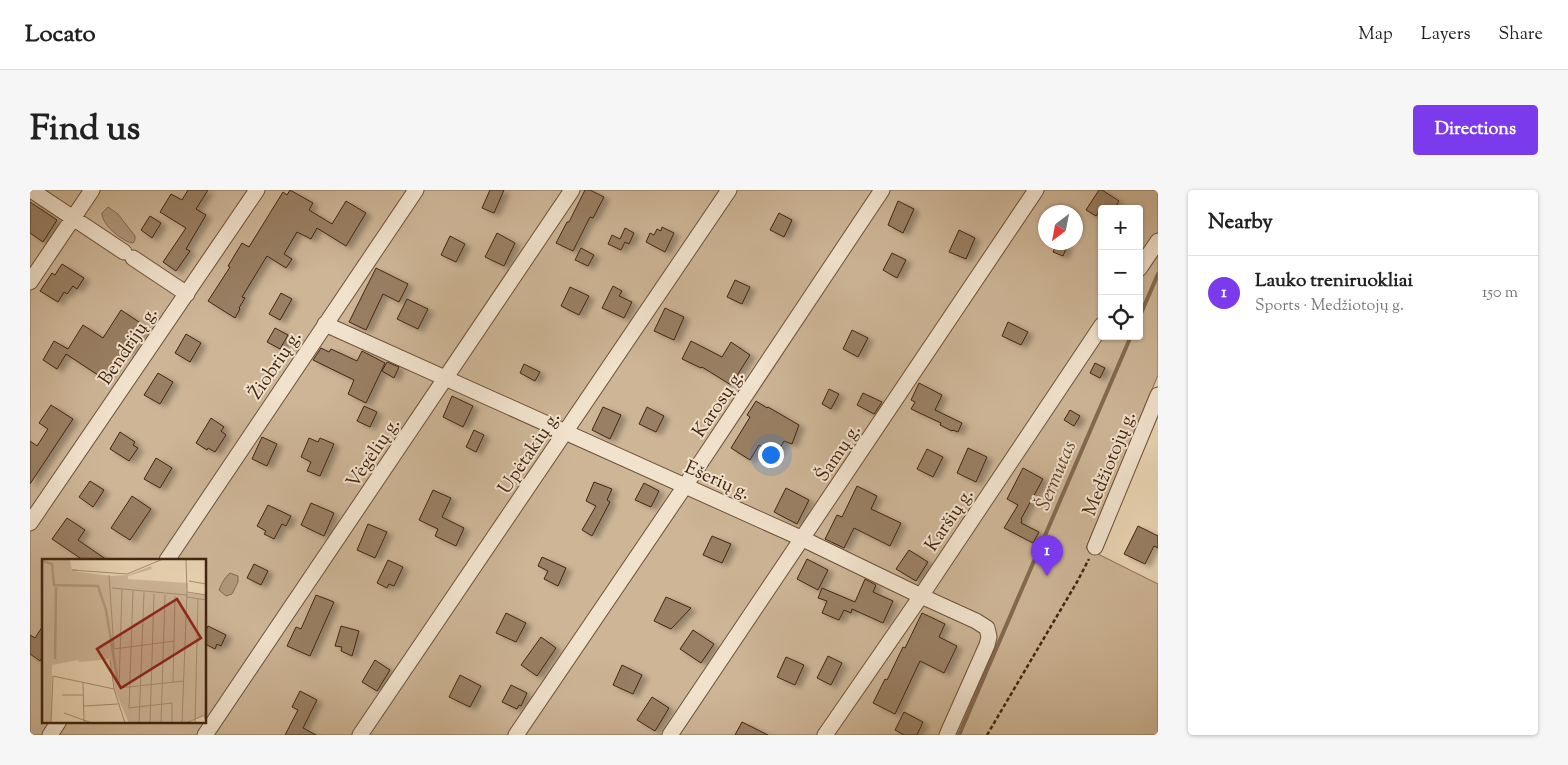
<!DOCTYPE html>
<meta charset="utf-8">
<style>
body{margin:0;font-family:"Sorts Mill Goudy",serif;background:#f6f6f6;color:#222}
.controls{position:absolute;right:15px;top:15px;display:grid;overflow:hidden;border-radius:5px;box-shadow:0 1px 4px #0004}
.controls button{width:45px;height:45px;display:grid;place-items:center;padding:0;border:0;border-bottom:1px solid #e0e0e0;background:#fff;color:#222;font:25px sans-serif}
.compass{position:absolute;left:1008px;top:15px;width:45px;height:45px;border-radius:50%;background:#fff;box-shadow:0 1px 4px #0004;rotate:212deg}
.you{position:absolute;left:740px;top:264px;width:18px;height:18px;margin:-12px;border:4px solid #fff;border-radius:50%;background:#1a73e8;box-shadow:0 0 0 8px #1a73e833}
.badge{display:grid;place-items:center;width:32px;height:32px;border-radius:50%;background:#7c3aed;color:#fff;font-size:16px;font-weight:700}
.pin{position:absolute;translate:-50% -41px;filter:drop-shadow(0 1px 2px #0008)}
.pin::after{content:'';position:absolute;top:26px;width:18px;height:15px;background:inherit;clip-path:polygon(0 0,100% 0,50% 100%)}
.list{margin:0;padding:0;list-style:none}
h2{display:flex;justify-content:space-between;align-items:center;height:65px;margin:0;padding:0 20px;font-size:21px}
h2 small{font-size:16px;font-weight:400;color:#767676}
.list li{display:grid;grid-template-columns:32px 1fr auto;gap:15px;align-items:center;box-sizing:border-box;height:75px;padding:0 20px;border-top:1px solid #e0e0e0}
.list b{display:block;font-size:19px;white-space:nowrap}
.list p{margin:0;font-size:16px;white-space:nowrap;color:#767676}
.list em{font-size:16px;font-style:normal;color:#767676}
.icon{flex:none;width:28px;height:28px;fill:none;stroke:currentColor;stroke-width:2;stroke-linecap:round;stroke-linejoin:round}
.map{position:relative;flex:none;width:1128px;height:545px;overflow:hidden;border-radius:5px}
header{display:flex;align-items:center;gap:30px;box-sizing:border-box;height:70px;padding:0 25px;background:#fff;border-bottom:1px solid #e0e0e0}
header strong{font-size:24px}
nav{display:flex;gap:28px;margin-inline-start:auto;font-size:18px}
.intro{display:flex;align-items:center;justify-content:space-between;box-sizing:border-box;height:120px;padding:0 30px}
h1{margin:0;font-size:35px}
.button{padding:12px 22px;border-radius:5px;background:#7c3aed;color:#fff;font-size:18px;font-weight:700}
main{display:flex;gap:30px;padding:0 30px}
aside{flex:1;background:#fff;border-radius:5px;box-shadow:0 1px 4px #0004}
.map>svg:first-child{display:block}
.green{fill:#cdb596;stroke:#886c53;fill-rule:evenodd}
.water{fill:#b0987b;stroke:#846a50}
.lines{fill:none;stroke-linecap:round;stroke-linejoin:round}
.stream{stroke:#846a50;stroke-width:4}
.building{fill:#997f64;stroke:#422410;filter:url(#shadow)}
.minor-casing{stroke:#6c5038;stroke-width:17}
.path{stroke:#422410;stroke-width:2.5;stroke-dasharray:4 2.5;stroke-linecap:butt}
.minor{stroke:#f1e2cd;stroke-width:15}
.labels{text-anchor:middle;stroke-width:4;stroke-linejoin:round;paint-order:stroke}
.street-label{font-size:19px;fill:#422410;stroke:#f1e2cd}
.water-label{font-size:20px;font-style:italic;fill:#634730;stroke:#f1e2cd}
.inset-river{fill:none;stroke:#b0987b;stroke-width:2.5}
.inset-road{fill:none;stroke:#a68d71;stroke-width:1}
.view{fill:#8f2418;fill-opacity:0.15;stroke:#8f2418;stroke-width:2.5}
.inset-edge{fill:none;stroke:#422410;stroke-width:2.5}
</style>
<header>
<strong>Locato</strong>
<nav><a>Map</a><a>Layers</a><a>Share</a></nav>
</header>
<div class="intro"><h1>Find us</h1><a class="button">Directions</a></div>
<main>
<div class="map">
<svg width="1128" height="545" viewBox="0 0 1128 545">
<defs>
<filter id="shadow"><feDropShadow dx="5.5" dy="3" stdDeviation="2.5" flood-color="#0004"/></filter>
</defs>
<rect width="100%" height="100%" fill="#e9d3b2"/>
<filter id="stains"><feTurbulence type="fractalNoise" baseFrequency=".004" numOctaves="4"/><feColorMatrix values="0 0 0 0 .2 0 0 0 0 .09 0 0 0 0 .02 0 0 0 .5 -.17"/></filter>
<radialGradient id="worn" r=".72"><stop offset=".6" stop-color="#630" stop-opacity="0"/><stop offset="1" stop-color="#630" stop-opacity=".3"/></radialGradient>
<path class="green" d="M0 0H1128V185L1056 358 1128 394V545H0ZM1072 19H1109V146H1072ZM1016 22H1046V52H1016ZM14 370H175V531H14Z"/>
<path class="water" d="M78 17 88 24 105 46V50L103 53C93 52 71 34 72 23Z
M200 383 208 386V392L202 404 196 406 189 400C191 394 195 387 200 383Z"/>
<g class="lines">
<path class="stream" d="M1109 128 1128 84
M929 545 1101 146"/>
</g>
<path class="building" d="M158 0H178L166 19 176 25 156 59 160 61 146 81 133 72 156 38 130 22 141 4 152 10Z
M260 0 283 13 279 20 302 34 316 11 336 23 316 56 287 38 281 49 267 42 254 64 262 69 256 78 237 66 212 107 215 108 209 118 210 119 205 128 178 111 200 77 198 76 212 53 219 57 253 2 257 5Z
M460 0H474L464 23 452 18Z
M555 0H560L574 7 563 28 560 27 543 61 526 53 537 32H539Z
M1069 0H1072L1089 11 1084 19H1071L1066 26 1056 20Z
M868 11 884 19 873 43 858 35Z
M0 12 27 30 13 52 0 43Z
M749 23 762 30 754 47 740 40Z
M120 26 131 33 122 48 111 40Z
M632 37 644 43 635 62 616 52 620 43 624 45 627 39 631 41Z
M595 38 604 43 599 54 595 52 591 60 578 54 582 45 590 49Z
M929 40 945 48 936 69 919 62Z
M467 43 485 53 474 76 455 67Z
M420 46 435 54 426 72 411 65Z
M1027 52 1037 56 1033 66 1023 62Z
M551 58 564 65 558 76 545 70Z
M862 63 876 70 867 88 853 80Z
M32 74 54 88 47 99 43 96 37 104 34 102 28 112 10 101 22 83 25 85Z
M346 78 378 94 369 112 353 104 336 140 319 132Z
M705 90 720 97 712 114 697 107Z
M583 96 592 101 589 106 602 112 594 128 572 118Z
M540 97 559 106 549 125 531 116Z
M251 103 262 109 250 130 239 124Z
M377 109 398 119 388 139 367 129Z
M635 118 654 127 644 150 624 141Z
M91 120 115 136 97 163 93 160 74 189 36 164 27 179 13 170 24 151 38 159 53 135 73 148Z
M978 132 998 142 991 155 972 146Z
M245 138 258 145 250 159 237 152Z
M822 140 838 148 828 167 813 159Z
M156 144 171 153 160 172 145 163Z
M661 151 692 167 701 152 720 165 701 195 672 177 671 178 652 169Z
M291 158 299 162 301 159 327 171 332 161 355 173 336 213 318 204 324 190 283 170Z
M357 172 369 177 364 188 352 181Z
M1065 173 1075 178 1070 188 1060 183Z
M494 174 510 182 505 191 490 183Z
M128 183 143 192 130 214 114 205Z
M889 193 912 205 905 220 932 233 928 242 923 240 922 241 910 235 911 233 881 219 885 212 881 210Z
M799 199 809 204 801 219 792 214Z
M833 203 852 212 844 224 827 215Z
M422 206 443 216 433 237 413 227Z
M726 211 737 218 738 217 769 235 762 254 754 251 746 265 729 255 720 270 701 258 720 227 717 225Z
M21 215 43 229 0 294V251L7 256 18 239 9 233Z
M334 216 347 222 340 237 327 231Z
M573 217 591 225 580 249 562 240Z
M617 217 634 226 626 242 609 234Z
M1040 220 1050 226 1044 236 1034 230Z
M181 228 194 237 191 241 196 245 185 262 178 258 177 260 166 253Z
M444 240 454 245 446 262 436 257Z
M90 242 105 252 103 255 108 258 99 271 80 259Z
M232 247 247 254 237 276 222 269Z
M279 248 288 252 290 248 304 254 290 286 277 281 281 272 271 267Z
M938 258 957 267 946 292 927 283Z
M897 259 913 267 903 287 887 279Z
M126 268 142 278 130 298 114 289Z
M993 278 1013 289 991 329 992 330 991 333 1009 342 1003 353 974 338 988 315 977 309Z
M60 291 74 300 63 317 49 307Z
M564 292 582 299 577 310 580 312 562 346 552 340 566 316 556 311Z
M614 293 629 301 621 317 605 310Z
M827 296 847 306 841 319 871 333 860 356 824 338 814 358 795 349 807 325 812 327Z
M756 298 779 310 767 334 744 322Z
M403 300 421 308 412 327 434 338 426 356 405 346 408 339 389 330Z
M102 306 121 319 100 350 81 338Z
M281 313 304 323 294 346 271 335Z
M238 315 261 326 256 336 252 334 244 349 234 344 236 341 227 336Z
M37 328 55 340 48 350 77 370H53L22 349Z
M338 334 357 342 345 368 327 360Z
M1108 336 1128 346V358L1124 356 1115 374 1094 364Z
M682 346 701 354 692 373 673 365Z
M879 360 898 372 886 391 866 379Z
M512 367 536 378 528 396 514 389 518 381 508 376Z
M777 369 798 380 788 400 767 389Z
M358 370 373 377 364 396 359 394 357 398 347 393Z
M224 374 238 381 231 395 217 388Z
M835 389 846 395 843 402 863 411 853 433 822 419 821 423 814 420 809 430 792 423 797 411 788 408 792 398 825 412Z
M286 405 304 412 280 466 257 456 266 437 271 439Z
M636 407 661 418 641 439 624 431Z
M476 423 496 433 486 452 466 443Z
M892 423 915 434 909 447 927 456 914 483 890 471 865 524 843 513 855 489 857 490 873 457 875 458Z
M14 434V465L10 471 0 464V445L5 448Z
M178 436 196 445 191 456 187 454 185 459 175 454V442Z
M311 436 329 441 322 466 311 461 312 457 305 456Z
M663 440 684 454 671 473 650 459Z
M511 447 526 458 507 486 491 475Z
M798 466 812 473 801 495 787 488Z
M756 467 774 475 765 495 747 487Z
M345 470 360 480 347 501 332 492Z
M592 475 612 485 603 504 583 495Z
M430 485 451 496 440 517 419 507Z
M481 495 497 503 491 516 489 515 487 519 472 512Z
M270 501 287 510 273 538 286 545H255L268 520 262 517Z
M622 507 639 518 625 541 607 530Z
M874 522 893 532 887 545H874L865 540Z
M712 532 738 545H705Z"/>
<g class="lines">
<g class="minor-casing">
<path id="minor" d="M1 0 94 62
M103 68 157 104
M1109 79 1128 51
M0 92 62 0
M295 134 773 349 891 406 946 431 957 438 959 447 957 455 917 545
M0 333 227 0
M1065 357 1128 205
M137 370 386 0
M20 545 29 531
M175 545 542 0
M330 545 699 0
M486 545 655 296 852 0
M640 545 1006 0
M795 545 891 406 1072 135"/>
</g>
<path class="path" d="M957 545 1047 392 1059 369"/>
<use href="#minor" class="minor"/>
</g>
<g class="labels">
<g class="street-label">
<text transform="translate(97 155) rotate(-56)" y="7">Bendrijų g.</text>
<text transform="translate(244 174) rotate(-56)" y="7">Žiobrių g.</text>
<text transform="translate(687 213) rotate(-56)" y="7">Karosų g.</text>
<text transform="translate(342 262) rotate(-56)" y="7">Vėgėlių g.</text>
<text transform="translate(498 262) rotate(-56)" y="7">Upėtakių g.</text>
<text transform="translate(807 262) rotate(-56)" y="7">Šamų g.</text>
<text transform="translate(1078 273) rotate(-68)" y="7">Medžiotojų g.</text>
<text transform="translate(688 289) rotate(24)" y="7">Ešerių g.</text>
<text transform="translate(918 329) rotate(-56)" y="7">Karšių g.</text>
</g>
<g class="water-label">
<text transform="translate(1025 285) rotate(-67)" y="7">Šermutas</text>
</g>
</g>
<g transform="translate(12 369)">
<rect width="164" height="164" fill="#e9d3b2"/>
<path d="M0 0H28L30 12 69 17 86 16 109 7 110 10 86 17V20L146 24 145 34 164 36V156L144 164H87L73 131 68 100 37 103 36 101 10 106 9 164H0Z" fill="#cdb596"/>
<path class="inset-river" d="M0 2 10 5 12 26 56 27 64 51 76 124M13 100 14 28"/>
<path class="inset-road" d="M144 0 145 33 164 36M35 11H30L85 15 121 0M67 16 72 90 132 82M147 22 164 25M70 29 145 36M80 30 77 129 142 122M91 32 87 149 130 144V164M145 38 164 41M68 101 72 130 83 164M41 123 42 164M131 123 133 37M20 136H41M42 147 76 145M22 154 50 164M163 160 164 129M9 164 11 117 72 130M97 164 102 33M108 164 112 35M119 164 123 36M140 164 145 33M144 164 163 156M153 164 156 40"/>
<path class="view" d="M135 40 159 79 79 129 55 90Z"/>
<rect width="164" height="164" class="inset-edge"/>
</g>
<rect width="100%" height="100%" filter="url(#stains)"/>
<rect width="100%" height="100%" fill="url(#worn)"/>
</svg>
<div class="controls">
<button>+</button>
<button>−</button>
<button><svg class="icon" aria-label="locate" viewBox="0 0 24 24"><circle cx="12" cy="12" r="6"/><path d="M12 2v4M12 18v4M2 12h4M18 12h4"/></svg></button>
</div>
<svg class="compass" viewBox="-18 -18 36 36"><path d="M0-13l5 13h-10z" fill="#e53935"/><path d="M0 13l5-13h-10z" fill="#767676"/></svg>
<div class="you"></div>
<div class="pin badge" style="left:1017px;top:386px">1</div>
</div>
<aside>
<h2>Nearby<small></small></h2>
<ul class="list">
<li><span class="badge">1</span><div><b>Lauko treniruokliai</b><p>Sports · Medžiotojų g.</p></div><em>150 m</em></li>
</ul>
</aside>
</main>
